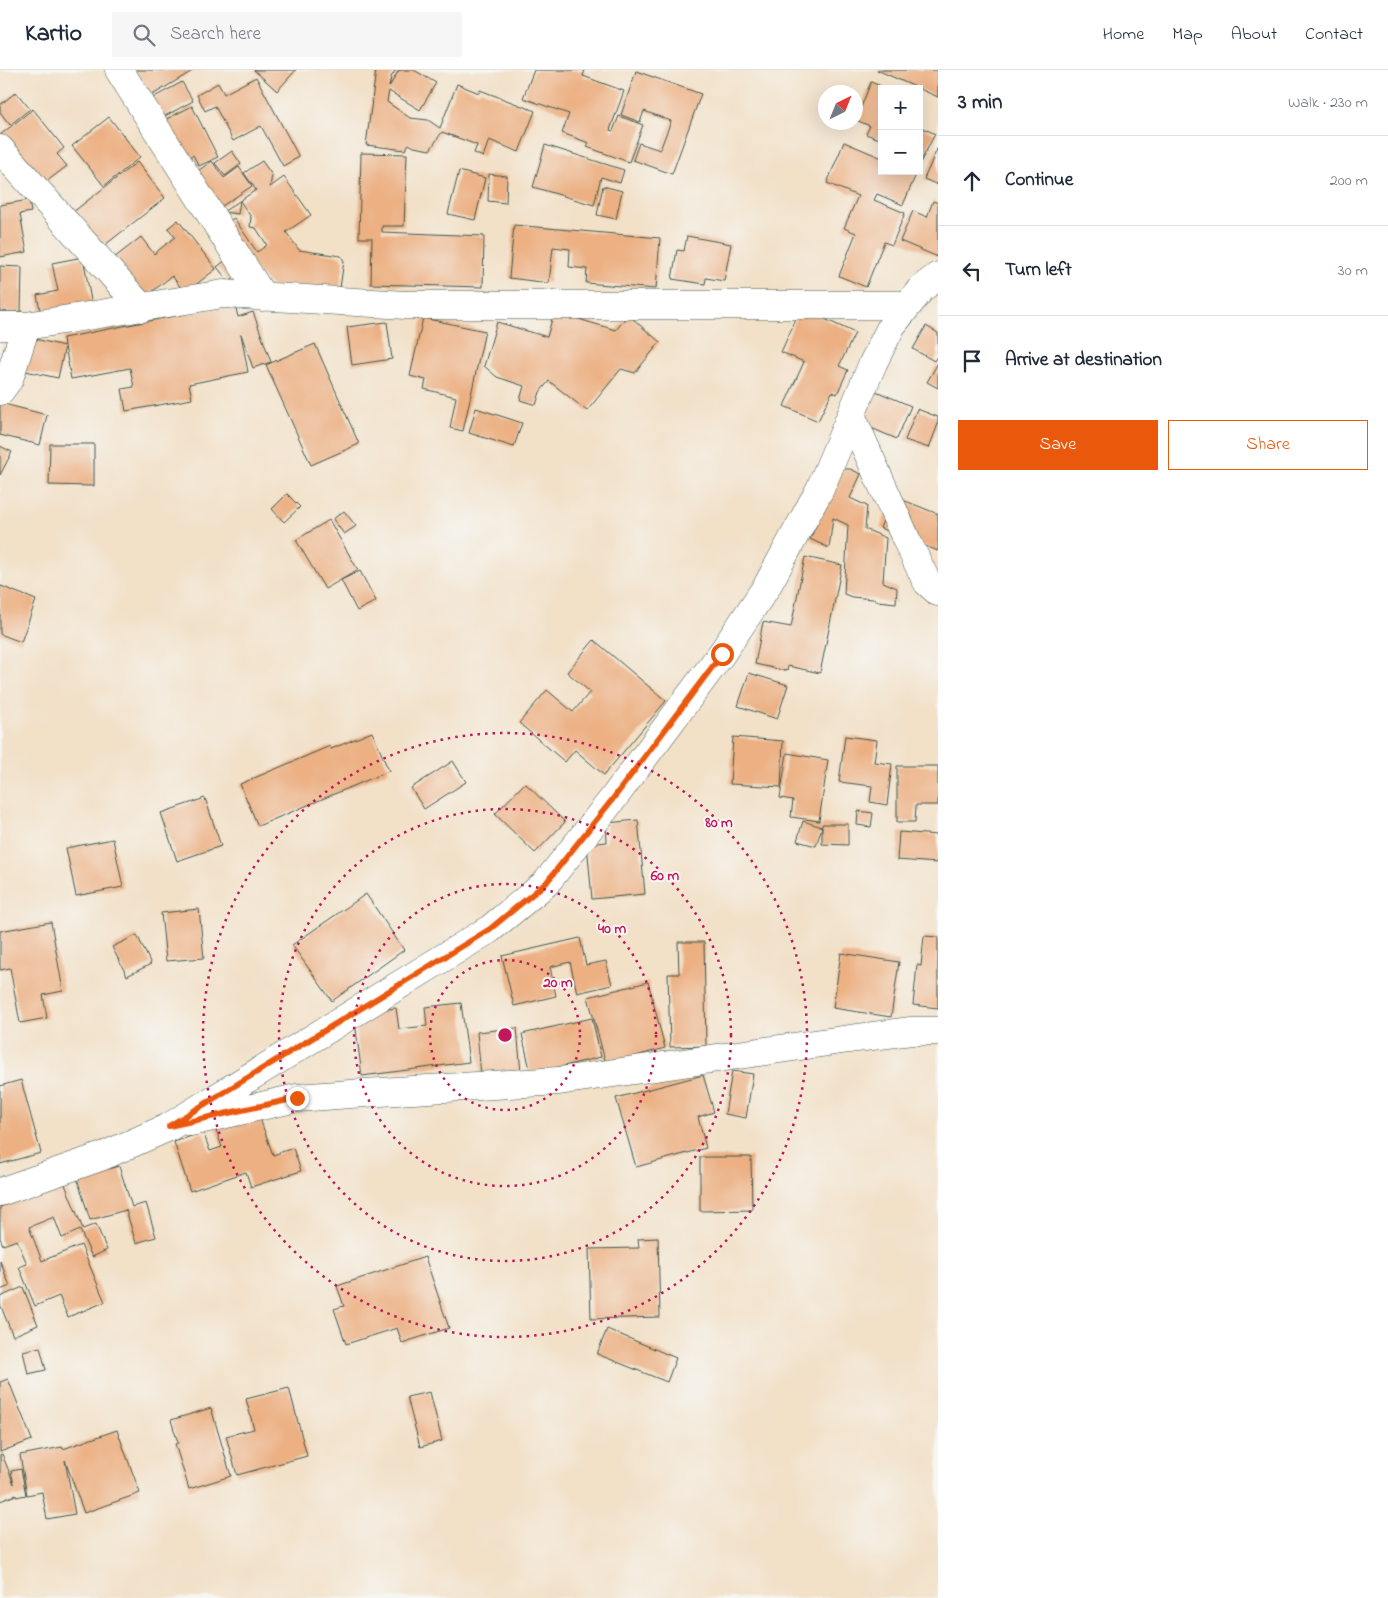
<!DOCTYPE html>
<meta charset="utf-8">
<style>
body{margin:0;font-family:"Indie Flower",sans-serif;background:#f6f6f7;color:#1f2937}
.controls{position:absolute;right:15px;top:15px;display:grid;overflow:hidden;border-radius:0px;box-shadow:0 5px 20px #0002}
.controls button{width:45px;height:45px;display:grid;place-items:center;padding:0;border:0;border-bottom:1px solid #e0e1e3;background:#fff;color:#1f2937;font:25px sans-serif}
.compass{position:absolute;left:818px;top:15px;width:45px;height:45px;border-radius:50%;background:#fff;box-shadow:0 5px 20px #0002;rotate:43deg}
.stop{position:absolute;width:15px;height:15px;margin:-11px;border:4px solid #ea580c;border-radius:50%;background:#fff}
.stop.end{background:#ea580c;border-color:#fff;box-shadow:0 1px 5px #0008}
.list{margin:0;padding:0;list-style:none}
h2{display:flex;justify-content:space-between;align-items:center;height:65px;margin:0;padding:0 20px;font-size:21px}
h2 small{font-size:16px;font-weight:400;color:#747a83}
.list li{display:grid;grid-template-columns:32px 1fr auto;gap:15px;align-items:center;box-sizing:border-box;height:90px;padding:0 20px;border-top:1px solid #e0e1e3}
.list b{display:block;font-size:19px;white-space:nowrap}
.list em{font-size:16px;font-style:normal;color:#747a83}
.actions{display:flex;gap:10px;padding:15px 20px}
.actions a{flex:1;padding:11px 0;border:1px solid #ea580c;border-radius:0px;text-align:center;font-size:18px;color:#ea580c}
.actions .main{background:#ea580c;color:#fff}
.icon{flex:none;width:28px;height:28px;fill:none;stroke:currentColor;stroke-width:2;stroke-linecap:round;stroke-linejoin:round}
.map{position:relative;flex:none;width:938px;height:1528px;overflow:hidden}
header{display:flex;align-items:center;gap:30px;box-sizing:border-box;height:70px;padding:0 25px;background:#fff;border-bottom:1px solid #e0e1e3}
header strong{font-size:24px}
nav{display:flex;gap:28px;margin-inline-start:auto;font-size:18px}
.search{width:350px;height:45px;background:#f6f6f7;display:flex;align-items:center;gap:12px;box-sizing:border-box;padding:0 18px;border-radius:0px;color:#747a83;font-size:19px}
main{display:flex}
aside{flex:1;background:#fff}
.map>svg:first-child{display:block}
.building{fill:#ecb083}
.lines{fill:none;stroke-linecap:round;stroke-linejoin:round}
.minor-casing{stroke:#3f554a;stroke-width:29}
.minor{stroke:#fff;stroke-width:28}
.route{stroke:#ea580c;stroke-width:6}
.ring{fill:none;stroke:#c2185b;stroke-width:2.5;stroke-dasharray:2.5 5}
.centre{fill:#c2185b;stroke:#f6f6f2;stroke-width:2.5}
.ring-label{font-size:15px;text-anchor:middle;font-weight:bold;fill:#c2185b;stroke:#f6f6f2;stroke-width:4;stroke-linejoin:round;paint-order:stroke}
</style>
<header>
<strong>Kartio</strong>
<div class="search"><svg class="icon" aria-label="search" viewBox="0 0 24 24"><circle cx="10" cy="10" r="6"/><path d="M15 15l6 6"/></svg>Search here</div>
<nav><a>Home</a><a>Map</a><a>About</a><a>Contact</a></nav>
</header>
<main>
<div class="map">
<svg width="938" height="1528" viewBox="0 0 938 1528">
<rect width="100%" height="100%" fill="#f6f6f2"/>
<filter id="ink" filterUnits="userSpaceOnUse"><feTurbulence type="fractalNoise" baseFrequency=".02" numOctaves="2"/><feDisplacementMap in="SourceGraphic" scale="10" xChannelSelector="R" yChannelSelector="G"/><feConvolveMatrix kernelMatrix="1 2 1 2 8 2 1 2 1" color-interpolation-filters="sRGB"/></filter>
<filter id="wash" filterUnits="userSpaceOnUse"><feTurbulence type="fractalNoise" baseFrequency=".0096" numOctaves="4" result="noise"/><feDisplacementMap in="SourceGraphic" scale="20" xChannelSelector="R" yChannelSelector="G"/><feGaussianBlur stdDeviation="1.12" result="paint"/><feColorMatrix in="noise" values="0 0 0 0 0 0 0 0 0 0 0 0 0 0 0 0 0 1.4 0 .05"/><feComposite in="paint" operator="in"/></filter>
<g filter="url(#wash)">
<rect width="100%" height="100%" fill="#f2e0c7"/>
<g id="blocks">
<path class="building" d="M119 0H194L139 33Z
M254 0H296L277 21Z
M376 0H396L391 7 389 17 399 0H414L436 13 420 40 389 21 387 32 410 48 428 50 440 58 457 14 479 23 480 20 535 41 519 82 489 70 483 87 474 83 477 75 442 62 430 80 414 77 409 74 405 80 366 75Z
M534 0H585L583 6 624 21 610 60 613 61 619 46 643 55 629 92 587 77 589 73 562 63 569 44 523 28Z
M877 0H938V27Z
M636 1 701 24 672 104 633 90 639 73 660 80 671 51 644 41 640 52 621 45Z
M256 7 299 87 283 96 261 56 233 71 215 36 205 41 197 25 218 13 224 24Z
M182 12 193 31 148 55 138 36Z
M871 12 888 19H882V50L878 59 882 60V70L866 64 870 56 856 50Z
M16 22 30 39 10 55 0 42V35Z
M192 36 218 87 199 96 193 85 167 98 147 59Z
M33 39 64 78 57 84 67 96 38 118 0 70V65Z
M109 47 140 87 104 116 72 76Z
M919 56 935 64 919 95Z
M844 72 882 88V101L917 102 903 135 877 124 874 130 905 143 892 175 884 172 866 217 839 206 856 163 844 158 858 126 827 113Z
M545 75 624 100 620 113 601 107 594 135 533 117Z
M938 77V115L924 109Z
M232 81 241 94 225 106 215 93Z
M361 83 407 84 404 156H382V162L484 166 483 217 371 214 372 168H359Z
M191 89 199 100 212 91 224 108 239 97 252 116 204 148Z
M262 91 272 105 270 117 284 107 311 145 286 162 299 180 341 186 344 191 340 218 272 217 217 160 234 148 257 182 267 175 256 158 250 157 251 147 240 131 238 144 223 142 256 120 244 103Z
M137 92 165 128 96 182 68 146Z
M459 101 485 108 475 150 448 144Z
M489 104 507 106 506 133 488 131Z
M603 116 622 121 616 149 597 145Z
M29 130 31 142 20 144 27 182 0 187V135Z
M933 131 938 133V187L900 171 913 141 927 147Z
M178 150 216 199 185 223 172 206 145 227 114 188 141 167 154 184 175 167 168 158Z
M514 155 660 168 656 219 586 213 587 199 569 197 570 179 553 177 549 213 509 208Z
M687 166 731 174 724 211 706 208 705 214 672 209 677 180 684 181Z
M232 185 244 201 229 212 217 197Z
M83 187 92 236 41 245 37 225 58 221 52 193Z
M0 196 22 197 21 242H0Z
M235 234 238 247 253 242 271 292 253 298 241 264 248 302 189 314 192 329 126 341 122 319 134 317 130 298 71 309 65 276 58 308 16 299 23 266 64 276 63 268Z
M801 238 855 263 839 296 848 300 837 324 832 322 818 351 784 336 804 292 781 282Z
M554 242 616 260 628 245 660 272 635 303 621 299 587 341 549 311 540 322 536 335 520 330 524 316 497 307 484 296 497 252 547 267Z
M423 248 485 261 463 361 450 358 456 327 424 319 426 310 410 306Z
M387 252 392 289 352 295 347 257Z
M926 256 938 263V285L934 291 913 279Z
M315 274 359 374 311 395 266 295Z
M938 293V318L927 312Z
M871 319 911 336 897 369 857 352Z
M0 333 47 345 40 375 0 365Z
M476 338 522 353 514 377 469 363Z
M917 339 938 347V354L929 378 905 370Z
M50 374H94V416L49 415Z
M0 376 12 382 0 405Z
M842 399H850L861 404 850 428 867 436 865 459 886 468 883 512 897 518 896 533 878 531 873 529 852 527 844 524 848 455 833 448 829 478 810 469Z
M287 424 300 437 284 452 272 439Z
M893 426 938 444V481L880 458Z
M344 441 356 456 344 464 333 449Z
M329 450 358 500 325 519 296 470Z
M805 487 842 495 820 603 788 596 787 601 755 594 763 552 791 557Z
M360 501 376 531 357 541 341 510Z
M1 516 36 530 21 572 0 564V520Z
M594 570 666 631 604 705 575 680 565 692 519 653 547 620 573 642 590 622 567 602Z
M749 603 788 615 777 649 738 636Z
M372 662 389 701 258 756 240 714 330 676 331 679Z
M845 666 877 670 874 692 892 694 887 735 870 732 872 716 839 712Z
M733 667 783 671 781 717 730 714Z
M787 683 828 690 819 751 791 747 793 730 780 728Z
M453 691 466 712 424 739 411 718Z
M897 696H938V735H916L915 752H897Z
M525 713 565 752 535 783 495 744Z
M205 728 221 776 177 791 161 743Z
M858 741 873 743 871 757 857 755Z
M638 750 645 824 592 829 587 774 607 772 606 753Z
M803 751 822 757V754H848V775L822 774V757L816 776 797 771Z
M899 762 938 765V793L897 790Z
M113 769 123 817 76 826 66 778Z
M366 824 404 880 332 931 292 875Z
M199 839 204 888 166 891 161 843Z
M51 852 63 921 43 925 47 948 20 953 10 898 0 900V861Z
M137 865 151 894 127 906 112 877Z
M924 866 938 867V938L913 935 917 895 921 896Z
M580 868 586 895 606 891 612 915 577 923 570 892 550 897 556 926 514 936 502 886Z
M678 872H704L706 976 670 977 668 904H679Z
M841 883 899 892 891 947 833 938Z
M648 912 665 978 606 994 588 927Z
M461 933 469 992 362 1006 354 944 396 938 399 959 427 956 425 937Z
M592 948 601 987 531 1004 522 964Z
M517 958 521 1003 481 1006 477 962Z
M732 1001 753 1004 746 1048 725 1044Z
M703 1005 714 1042 698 1047 706 1078 636 1097 616 1028Z
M21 1010 41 1083 0 1094V1016Z
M258 1043 273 1085 293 1078 301 1101 251 1117 246 1102 190 1121 174 1072 203 1062 210 1081 222 1077 215 1057Z
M700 1087H751L752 1140 700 1141Z
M119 1096 132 1137 146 1133 156 1167 136 1173 126 1140 90 1150 77 1108Z
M64 1112 83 1159 96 1154 107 1180 92 1187 80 1160 62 1168 54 1147 29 1157 42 1191 81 1175 105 1232 68 1247 59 1226 35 1236 19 1197 27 1194 17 1170 3 1175 0 1168V1137Z
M658 1168 660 1247 591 1249 589 1179 639 1178 638 1169Z
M425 1187 449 1258 402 1273 397 1258 346 1274 334 1239 344 1236 337 1216Z
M0 1191 10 1216 0 1220Z
M23 1217 38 1255 13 1266 0 1234V1227Z
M607 1259 676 1288 667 1312 597 1284Z
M40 1277 46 1300 28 1304 23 1281Z
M8 1309 32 1370 0 1382V1312Z
M289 1318 307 1386 237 1405 226 1366 254 1359 246 1329Z
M430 1322 442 1371 420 1377 407 1327Z
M211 1338 231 1406 189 1419 175 1374 178 1373 171 1350Z
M117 1360 140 1423 84 1443 65 1390 75 1444 47 1449 42 1422 27 1425 20 1385 62 1377 63 1379Z
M2 1384 14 1414 11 1401 21 1399 26 1425 16 1427V1425L0 1431V1385Z"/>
</g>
</g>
<g filter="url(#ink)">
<use href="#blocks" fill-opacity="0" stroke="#3f554a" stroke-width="1"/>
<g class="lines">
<g class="minor-casing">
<path id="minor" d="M119 0 263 227
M0 79 142 238
M0 256H26L223 224 406 235H908
M0 321 9 309 26 256
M851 345 907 471 927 512 938 522
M190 1052 297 1028 364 1023 559 1011 842 970 911 961H938
M0 1122 103 1086 169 1057 490 859 546 813 612 730 722 583 767 516 820 419 873 293 892 255 922 218 938 206"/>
</g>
<use href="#minor" class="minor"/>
</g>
</g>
<g class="lines" filter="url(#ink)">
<path class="route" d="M297 1028 169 1056 490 859 546 813 612 730 722 584"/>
</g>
<g class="ring">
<circle cx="505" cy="965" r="75"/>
<circle cx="505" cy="965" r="151"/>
<circle cx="505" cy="965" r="226"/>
<circle cx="505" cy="965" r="302"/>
</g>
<circle cx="505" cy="965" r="8" class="centre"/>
<g class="ring-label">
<text x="719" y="757">80 m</text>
<text x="665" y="810">60 m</text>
<text x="612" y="863">40 m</text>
<text x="558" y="917">20 m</text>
</g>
</svg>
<div class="controls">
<button>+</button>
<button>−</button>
</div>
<svg class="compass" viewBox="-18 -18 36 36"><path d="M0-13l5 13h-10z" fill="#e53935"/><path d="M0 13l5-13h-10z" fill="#747a83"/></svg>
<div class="stop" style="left:722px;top:584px"></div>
<div class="stop end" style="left:297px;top:1028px"></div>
</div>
<aside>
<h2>3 min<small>Walk · 230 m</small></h2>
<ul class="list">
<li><svg class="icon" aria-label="ahead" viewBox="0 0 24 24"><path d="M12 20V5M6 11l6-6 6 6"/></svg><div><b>Continue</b></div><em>200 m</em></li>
<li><svg class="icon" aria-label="left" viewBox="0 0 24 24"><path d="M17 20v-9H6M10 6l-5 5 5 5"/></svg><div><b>Turn left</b></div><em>30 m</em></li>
<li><svg class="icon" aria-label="arrive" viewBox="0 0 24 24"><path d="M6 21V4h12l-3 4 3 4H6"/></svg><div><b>Arrive at destination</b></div></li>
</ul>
<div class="actions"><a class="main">Save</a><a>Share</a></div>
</aside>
</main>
